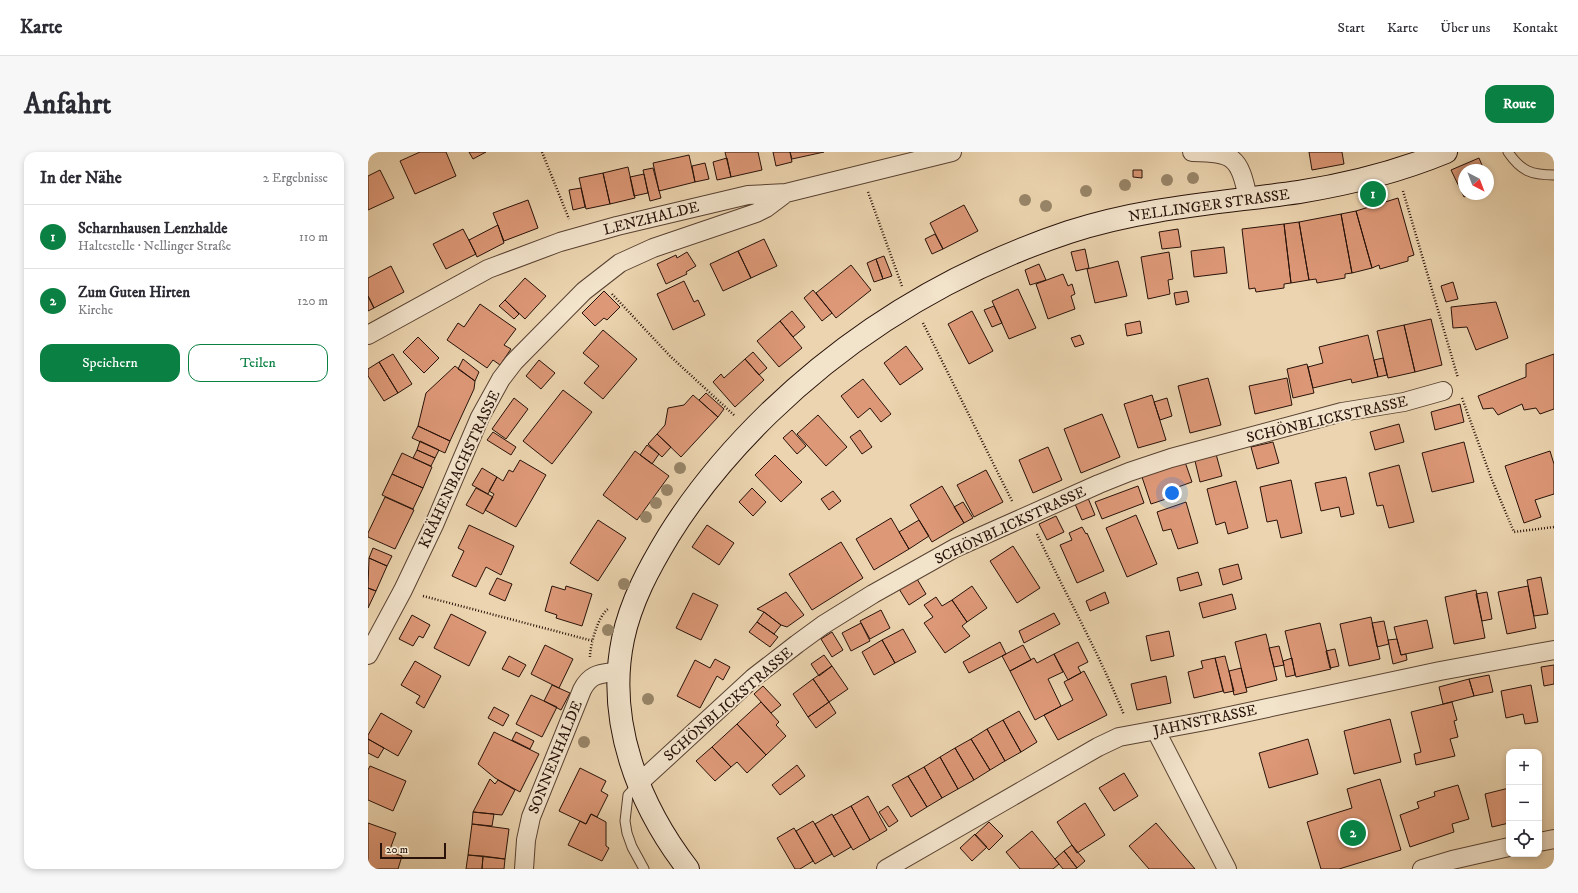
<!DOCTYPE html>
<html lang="de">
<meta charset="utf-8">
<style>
body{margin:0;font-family:"IM FELL DW Pica",serif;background:#f7f7f7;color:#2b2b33}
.controls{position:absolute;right:12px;bottom:12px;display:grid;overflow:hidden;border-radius:8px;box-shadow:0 2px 6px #0003}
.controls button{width:36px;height:36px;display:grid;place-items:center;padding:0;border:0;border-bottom:1px solid #e1e1e2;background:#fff;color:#2b2b33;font:20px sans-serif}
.compass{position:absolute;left:1090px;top:12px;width:36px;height:36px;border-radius:50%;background:#fff;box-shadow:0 2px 6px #0003;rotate:138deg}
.scale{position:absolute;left:12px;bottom:10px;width:66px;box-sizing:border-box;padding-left:4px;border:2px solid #281209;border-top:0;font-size:11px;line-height:14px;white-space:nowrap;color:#281209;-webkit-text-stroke:3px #f2e3cb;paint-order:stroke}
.you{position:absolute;left:804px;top:341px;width:14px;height:14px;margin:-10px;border:3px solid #fff;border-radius:50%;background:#1a73e8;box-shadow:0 0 0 6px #1a73e833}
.badge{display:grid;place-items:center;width:26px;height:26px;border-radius:50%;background:#0b8043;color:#fff;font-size:13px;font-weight:700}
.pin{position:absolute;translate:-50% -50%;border:2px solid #fff;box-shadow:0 1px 4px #0006}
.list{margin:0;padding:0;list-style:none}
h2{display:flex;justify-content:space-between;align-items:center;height:52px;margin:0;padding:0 16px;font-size:17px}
h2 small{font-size:13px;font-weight:400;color:#7c7c81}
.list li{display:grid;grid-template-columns:26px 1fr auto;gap:12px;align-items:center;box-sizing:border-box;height:64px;padding:0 16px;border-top:1px solid #e1e1e2}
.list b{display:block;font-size:15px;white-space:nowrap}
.list p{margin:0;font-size:13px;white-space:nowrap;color:#7c7c81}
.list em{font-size:13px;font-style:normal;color:#7c7c81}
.actions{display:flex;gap:8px;padding:12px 16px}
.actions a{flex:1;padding:9px 0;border:1px solid #0b8043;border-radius:12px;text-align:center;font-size:14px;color:#0b8043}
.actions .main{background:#0b8043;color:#fff}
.icon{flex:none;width:22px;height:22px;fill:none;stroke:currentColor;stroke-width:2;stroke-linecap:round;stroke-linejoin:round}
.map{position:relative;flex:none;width:1186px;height:717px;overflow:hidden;border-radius:12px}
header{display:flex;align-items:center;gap:24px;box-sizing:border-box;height:56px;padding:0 20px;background:#fff;border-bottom:1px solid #e1e1e2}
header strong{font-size:19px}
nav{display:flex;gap:22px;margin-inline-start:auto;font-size:14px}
.intro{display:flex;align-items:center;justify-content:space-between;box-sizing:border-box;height:96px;padding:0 24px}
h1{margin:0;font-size:28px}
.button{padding:10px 18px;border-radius:12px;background:#0b8043;color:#fff;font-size:14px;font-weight:700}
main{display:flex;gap:24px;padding:0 24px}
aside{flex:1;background:#fff;border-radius:12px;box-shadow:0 2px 6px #0003}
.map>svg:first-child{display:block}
.building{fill:#dd9877;stroke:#281209}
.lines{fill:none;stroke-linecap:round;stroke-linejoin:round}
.service-casing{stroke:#594232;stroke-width:11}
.minor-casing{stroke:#594232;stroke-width:20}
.secondary-casing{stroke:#281209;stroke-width:24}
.path{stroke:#281209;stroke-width:2.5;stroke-dasharray:1 2;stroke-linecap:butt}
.service{stroke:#f2e3cb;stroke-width:9}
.minor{stroke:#f2e3cb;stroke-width:18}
.secondary{stroke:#f2e3cb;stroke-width:22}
.tree{fill:#988568}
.labels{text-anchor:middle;stroke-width:4;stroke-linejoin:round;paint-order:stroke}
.street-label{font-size:15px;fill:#281209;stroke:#f2e3cb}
</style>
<header>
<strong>Karte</strong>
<nav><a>Start</a><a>Karte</a><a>Über uns</a><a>Kontakt</a></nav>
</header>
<div class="intro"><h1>Anfahrt</h1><a class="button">Route</a></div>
<main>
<aside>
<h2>In der Nähe<small>2 Ergebnisse</small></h2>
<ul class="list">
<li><span class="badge">1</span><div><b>Scharnhausen Lenzhalde</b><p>Haltestelle · Nellinger Straße</p></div><em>110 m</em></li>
<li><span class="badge">2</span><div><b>Zum Guten Hirten</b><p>Kirche</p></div><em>120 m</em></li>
</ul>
<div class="actions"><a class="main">Speichern</a><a>Teilen</a></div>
</aside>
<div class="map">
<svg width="1186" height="717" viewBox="0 0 1186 717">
<rect width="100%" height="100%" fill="#ebd4af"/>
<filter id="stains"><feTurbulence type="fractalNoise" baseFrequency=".005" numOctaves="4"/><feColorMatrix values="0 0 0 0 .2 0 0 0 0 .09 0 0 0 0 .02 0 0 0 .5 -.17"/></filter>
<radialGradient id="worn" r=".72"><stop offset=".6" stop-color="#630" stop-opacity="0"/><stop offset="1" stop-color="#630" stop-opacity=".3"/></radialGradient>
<path class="building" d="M52 0H78L88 24 47 42 32 9Z
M101 0H118L105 7Z
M357 0H390L394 18 363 25Z
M405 0H422L424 10 408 14Z
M422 0H456L424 7Z
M941 0H974L976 12 944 18Z
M321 3 327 30 291 39 285 11Z
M359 6 363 25 349 28 345 10Z
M1111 6 1116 18H1096V42H1102L1096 45 1083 18Z
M337 11 341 27 327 30 324 14Z
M260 15 267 46 242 52 235 21Z
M285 16 293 46 282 49 275 18Z
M12 18 26 46 0 58V24Z
M765 18H774V26L765 25Z
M235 21 242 52 218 57 211 26Z
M276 22 280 41 266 44 262 25Z
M213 36 217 55 205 58 201 38Z
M1030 46 1046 103 1040 105V109L1012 117 1011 113 1004 116 988 59Z
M160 48 170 76 136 89 125 61Z
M596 53 610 79 575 97 562 71Z
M988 59 1004 116 984 121 973 62Z
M973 62 984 121 977 122V126L949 131 948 127 941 128 931 70Z
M931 70 941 128 923 131 916 72Z
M916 72 923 131 916 132V136L888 140 887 136 881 137 874 77Z
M130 73 136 91 109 105 101 88Z
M95 77 108 102 78 117 65 92Z
M810 77 813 95 794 97 791 80Z
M567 82 575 97 564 102 557 87Z
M396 87 409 114 383 126 370 99Z
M856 95 859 121 826 125 823 99Z
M717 97 721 116 708 119 703 100Z
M370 99 383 126 355 139 342 112Z
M319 100 328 114 318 120 319 122 298 132 289 112 308 103 309 106Z
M801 100 805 127 800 128 802 142 780 147 773 105Z
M516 104 524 124 515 127 508 107Z
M508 107 515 127 506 130 499 111Z
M750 109 759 144 727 151 719 117Z
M671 112 678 128 662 133 657 118Z
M483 113 503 138 468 166 448 141Z
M23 114 36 140 6 156 0 144V126Z
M695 122 700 134 704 132 707 142 703 144 707 157 680 167 668 132Z
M157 126 178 144 157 167 137 148Z
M316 129 326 150 330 148 337 163 305 178 289 142Z
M1085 130 1090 147 1078 150 1073 134Z
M650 137 668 176 641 187 624 149Z
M445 138 464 161 454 169 436 146Z
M236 139 252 155 239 168 236 166 227 174 214 161Z
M819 139 821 150 808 153 806 141Z
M0 144 6 156 0 159Z
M137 148 151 162 146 167 131 154Z
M1128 150 1140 186 1108 198 1099 175 1085 176 1083 155Z
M112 152 148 177 136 193 143 197 132 213 125 208 119 216 79 188 90 171 96 175Z
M626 154 634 171 624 175 616 158Z
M424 159 437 175 425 185 412 169Z
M604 159 625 199 601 212 580 172Z
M1063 167 1074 213 1047 220 1036 173Z
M412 169 434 196 411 215 389 189Z
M772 169 774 181 759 184 757 172Z
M1036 173 1047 220 1020 226 1009 179Z
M235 178 269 207 235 247 216 231 231 214 215 201Z
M712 183 716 192 707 195 703 186Z
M1000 183 1010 225 984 231 983 227 945 236 940 215 955 211 951 195Z
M50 185 71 206 56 221 35 200Z
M538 194 555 217 532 233 516 211Z
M385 200 399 216 391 223 377 207Z
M25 202 44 232 30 241 11 210Z
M1186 202V257L1172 262 1168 256 1156 258 1154 252 1130 263 1125 256 1115 257 1110 244 1158 225V212Z
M1015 206 1019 223 1010 225 1006 208Z
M95 207 111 220 107 229 90 217Z
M377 207 396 228 367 255 345 230 353 222 356 226Z
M171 208 187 221 173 237 158 224Z
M11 210 30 241 16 249 0 224V217Z
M939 212 946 241 925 246 919 217Z
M87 214 107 229 106 237 82 289 50 274 58 241Z
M840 226 853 273 822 281 810 234Z
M919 226 924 253 887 262 881 234Z
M495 227 523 262 513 270 502 256 490 266 473 244Z
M195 238 224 260 184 312 155 289Z
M338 241 356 257 350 265 331 248Z
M325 243 350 265 313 305 289 282 297 273 300 256 316 253Z
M784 243 798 288 770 296 756 252Z
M146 246 160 257 138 287 124 277Z
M799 246 804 264 792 268 786 250Z
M1092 252 1096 270 1067 278 1063 260Z
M734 262 752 305 713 321 696 277Z
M450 263 479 295 458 314 429 282Z
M1031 272 1036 290 1007 298 1002 280Z
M50 274 82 289 77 301 44 286Z
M424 278 438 294 429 302 415 286Z
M492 278 504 295 494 302 482 285Z
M125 280 148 295 143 303 119 288Z
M289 282 303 295 294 305 280 292Z
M52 289 71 298 67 306 49 298Z
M905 290 911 311 889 317 883 295Z
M1096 290 1106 330 1064 340 1054 301Z
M279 293 291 302 284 312 272 303Z
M680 295 694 328 665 341 651 308Z
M49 298 67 306 63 314 45 306Z
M267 299 301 324 269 368 235 343Z
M1182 299 1186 312V342L1167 348 1173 365 1156 371 1137 314Z
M34 301 64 315 55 336 24 322Z
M848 302 854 324 832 330 827 309Z
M407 303 434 330 413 350 387 323Z
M152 308 178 323 148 375 117 358 126 342 121 339 129 325 135 329 141 318 145 320Z
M817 310 824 330 810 335 813 342 783 352 774 325Z
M1031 313 1046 370 1021 376 1015 353 1009 354 1001 321Z
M114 316 129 325 120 342 104 333Z
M618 318 635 350 606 365 589 333Z
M24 322 55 336 45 357 14 343Z
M978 325 986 362 973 365 971 355 953 359 947 331Z
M923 328 934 381 913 386 909 368 899 370 892 335Z
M868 329 880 376 860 382 857 370 848 373 839 337Z
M574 334 596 371 564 390 542 353Z
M770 334 776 351 734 367 727 350Z
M108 336 125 345 115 362 98 353Z
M384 336 398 350 385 364 371 350Z
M465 339 473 349 461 358 453 347Z
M17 345 46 358 27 397 0 385V381Z
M720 346 727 363 714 368 707 352Z
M595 350 605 366 596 371 586 355Z
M818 350 830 391 810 397 803 377 795 379 789 360Z
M768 363 789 412 759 425 738 376Z
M688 364 696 380 679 388 671 372Z
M523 366 541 397 506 418 488 387Z
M230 368 258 386 230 429 202 411Z
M551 368 561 384 541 397 531 380Z
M101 373 146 394 133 423 118 415 108 435 84 424 96 399 90 396Z
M339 373 366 391 351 413 324 395Z
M714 375 718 382 719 381 736 419 709 431 692 393 704 388 701 381Z
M473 390 495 426 444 458 421 422Z
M645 394 672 436 649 451 622 409Z
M5 396 24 404 19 414 1 406Z
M1 406 19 414 8 439 0 436Z
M870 412 874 427 855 433 851 417Z
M830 420 834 433 812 439 809 426Z
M1173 425 1180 462 1166 464 1159 428Z
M129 426 144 432 137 449 121 442Z
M549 427 558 442 541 453 531 437Z
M184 434 197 438 198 434 224 442 214 474 188 466 189 463 177 459Z
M604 434 619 456 599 470 584 448Z
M1160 434 1168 476 1139 482 1130 440Z
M0 436 8 439 0 456Z
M1108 438 1117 486 1086 492 1077 445Z
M418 440 436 463 419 475 413 473 396 460 389 457Z
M737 440 741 451 722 459 718 449Z
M1119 440 1124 467 1114 469 1108 442Z
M325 441 350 453 333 488 308 476Z
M864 442 868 457 835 466 831 451Z
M568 445 574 454 584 448 599 470 594 474 602 484 577 501 556 471 565 465 556 453Z
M513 458 522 476 502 487 492 469Z
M396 460 413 473 406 482 389 470Z
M686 461 692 472 656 491 651 479Z
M83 462 118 480 101 514 66 496Z
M44 463 62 473 55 486 51 484 45 494 31 487Z
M1003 465 1012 507 981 514 972 472Z
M1059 468 1065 496 1033 503 1026 475Z
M1016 469 1021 492 1009 495 1004 471Z
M389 470 410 485 402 495 381 480Z
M493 471 502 489 483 499 474 481Z
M952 471 963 517 928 525 917 479Z
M535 477 548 500 527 511 514 488Z
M801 479 806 504 783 509 778 484Z
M464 480 475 498 464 505 453 487Z
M898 482 909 528 878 536 867 490Z
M1029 487 1033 503 1038 502 1039 508 1025 512 1020 488Z
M514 488 527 511 506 523 494 500Z
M632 490 638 502 601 521 595 510Z
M710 490 720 510 710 515 713 521 700 528 686 502Z
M177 493 205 507 191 536 163 522Z
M655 493 663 508 642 519 634 504Z
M911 494 916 513 906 515 901 496Z
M967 497 971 514 962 516 958 499Z
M686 502 695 520 680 527 693 554 667 568 642 519 666 506 669 511Z
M456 503 464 514 451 524 443 512Z
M141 504 158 513 151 525 134 517Z
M857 504 866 539 856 541 847 506Z
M847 506 855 539 826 546 820 520 835 516 833 509Z
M924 506 927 523 918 525 915 509Z
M347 507 362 515 355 528 349 524 332 556 309 544 327 508 342 516Z
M47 509 73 524 56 556 48 551 52 544 33 533Z
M1186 513V532L1176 534 1173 515Z
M464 514 480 537 461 550 445 527Z
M873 516 879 540 866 543 861 519Z
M716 519 739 563 690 588 676 563 705 548 696 530Z
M1121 523 1125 540 1106 544 1101 527Z
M798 524 803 551 769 558 763 532Z
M445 527 461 550 440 565 425 542Z
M1101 527 1106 544 1075 552 1071 535Z
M184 533 202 541 193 558 176 549Z
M1163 533 1170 570 1157 572 1155 562 1138 566 1133 539Z
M395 534 413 553 403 561 386 542Z
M163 543 189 555 174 585 148 572Z
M393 550 411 570 408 573 418 584 398 603 369 572Z
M461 550 468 561 448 576 440 565Z
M1084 550 1089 568 1086 569 1090 585 1082 587 1087 604 1048 613 1046 602 1053 600 1043 560Z
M126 555 141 563 135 574 120 566Z
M651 559 669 590 653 600 635 568Z
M13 561 44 579 30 604 0 587V583Z
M1022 567 1033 610 986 622 976 579Z
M635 568 653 600 637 609 619 577Z
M369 572 398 603 379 621 369 610 363 615 344 595Z
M619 577 637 609 622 618 603 587Z
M126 580 171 602 152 640 127 626 110 612Z
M148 580 166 589 162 597 144 588Z
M0 587 16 596 10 606 0 601Z
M603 587 622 618 606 628 587 596Z
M940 587 950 622 901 636 891 601Z
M344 595 363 615 347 629 328 609Z
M587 596 606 628 590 637 572 605Z
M572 605 590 637 574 646 556 615Z
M429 613 437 624 412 643 404 633Z
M2 614 38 629 25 659 0 648V618Z
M556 615 574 646 559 655 540 624Z
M212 616 238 629 233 639 240 643 229 665 223 662 218 672 191 659Z
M756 621 770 644 746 659 731 636Z
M540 624 559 655 543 665 524 633Z
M122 627 127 632 130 628 147 638 134 663 105 660Z
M1012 627 1033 698 971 717H953L939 670 984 656 979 637Z
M1090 633 1101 667 1084 672 1086 680 1042 695 1032 663 1051 656 1049 650 1067 644 1066 640Z
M1141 636V671L1124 675 1117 642Z
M500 644 519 678 502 688 483 654Z
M717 651 737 683 709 701 689 670Z
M483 654 502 688 485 698 465 664Z
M520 654 530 669 521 675 511 660Z
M105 660 126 662 124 674 104 672Z
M223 662 238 670V694L241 696 234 709 200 693 212 669 218 672Z
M464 662 483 695 466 705 447 672Z
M445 669 464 702 447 712 428 679Z
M621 670 635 684 621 698 607 683Z
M0 671 28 681 21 700 34 704 30 717H6L0 715Z
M788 671 827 717H781L761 694Z
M104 672 141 677 137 707 100 703Z
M426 676 445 709 432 717H427L409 686Z
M664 679 691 712 685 717H652L638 700Z
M607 682 619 695 604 709 592 696Z
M704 693 717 709 709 716 696 699Z
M696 699 709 716 707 717H695L687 707Z
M100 703 115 704 114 717H98Z
M115 704 137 707 136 717H114Z"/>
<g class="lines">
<g class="service-casing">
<path id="service" d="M1140 0C1153 19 1163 23 1186 23
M271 631 260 643 257 669 259 681 264 695 276 717"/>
</g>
<g class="minor-casing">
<path id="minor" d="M824 0C866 1 871 4 880 46
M0 183 120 117 192 90 249 74 380 43 418 41 584 0
M0 503 35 438 66 373 112 265 133 227 146 210 216 139 252 111 285 96 388 61 398 56 418 41
M788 579 859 717
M271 631 385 526 429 492 455 473 505 442 587 396 731 332 761 320 803 306 974 260 1036 250 1075 239
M1171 690 1186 687
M156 717 158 688 163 665 214 538C223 520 234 522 252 519
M518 717 730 595 751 585 843 568 1072 519 1186 498
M1054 717 1084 708 1141 695"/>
</g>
<g class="secondary-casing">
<path id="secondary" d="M320 717C270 652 238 569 255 487 263 449 281 416 301 383 329 338 363 298 401 261 488 177 587 118 701 80 778 55 853 51 931 40 981 32 1032 19 1078 0"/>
</g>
<path class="path" d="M174 0 201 67
M1035 39 1090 226
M500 40 534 134
M244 142 302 204 367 264
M555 171 644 349
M1094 246 1124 328 1146 380 1186 375
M669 382C698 443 731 501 756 563
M55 444 225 489
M222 505C222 493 230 464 240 457"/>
<use href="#service" class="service"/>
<use href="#minor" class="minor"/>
<use href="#secondary" class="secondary"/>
</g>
<g class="tree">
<circle cx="825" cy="26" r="6"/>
<circle cx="799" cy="28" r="6"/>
<circle cx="757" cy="33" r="6"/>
<circle cx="718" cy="39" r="6"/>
<circle cx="657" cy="48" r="6"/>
<circle cx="678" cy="54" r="6"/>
<circle cx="312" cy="316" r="6"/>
<circle cx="299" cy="338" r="6"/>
<circle cx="288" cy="351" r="6"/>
<circle cx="278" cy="365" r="6"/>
<circle cx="256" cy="432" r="6"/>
<circle cx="240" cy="478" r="6"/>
<circle cx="280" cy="547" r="6"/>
<circle cx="216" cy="590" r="6"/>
</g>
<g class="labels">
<g class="street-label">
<text transform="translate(841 53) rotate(-8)" y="5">NELLINGER STRASSE</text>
<text transform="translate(283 66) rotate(-14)" y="5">LENZHALDE</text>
<text transform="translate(959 267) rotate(-13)" y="5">SCHÖNBLICKSTRASSE</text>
<text transform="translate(91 317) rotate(-65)" y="5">KRÄHENBACHSTRASSE</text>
<text transform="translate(642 373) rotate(-25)" y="5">SCHÖNBLICKSTRASSE</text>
<text transform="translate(360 552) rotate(-41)" y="5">SCHÖNBLICKSTRASSE</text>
<text transform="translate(837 568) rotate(-12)" y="5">JAHNSTRASSE</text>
<text transform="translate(187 605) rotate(-68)" y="5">SONNENHALDE</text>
</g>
</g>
<rect width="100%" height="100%" filter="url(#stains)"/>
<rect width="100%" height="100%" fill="url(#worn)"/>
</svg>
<div class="controls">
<button>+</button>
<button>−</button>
<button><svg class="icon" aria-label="locate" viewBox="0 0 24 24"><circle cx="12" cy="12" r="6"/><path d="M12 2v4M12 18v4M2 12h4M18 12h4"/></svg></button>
</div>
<svg class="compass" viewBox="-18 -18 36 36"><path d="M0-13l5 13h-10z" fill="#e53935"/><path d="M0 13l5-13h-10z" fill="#7c7c81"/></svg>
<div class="scale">20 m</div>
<div class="you"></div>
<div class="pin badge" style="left:1005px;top:42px">1</div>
<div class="pin badge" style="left:985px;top:681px">2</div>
</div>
</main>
